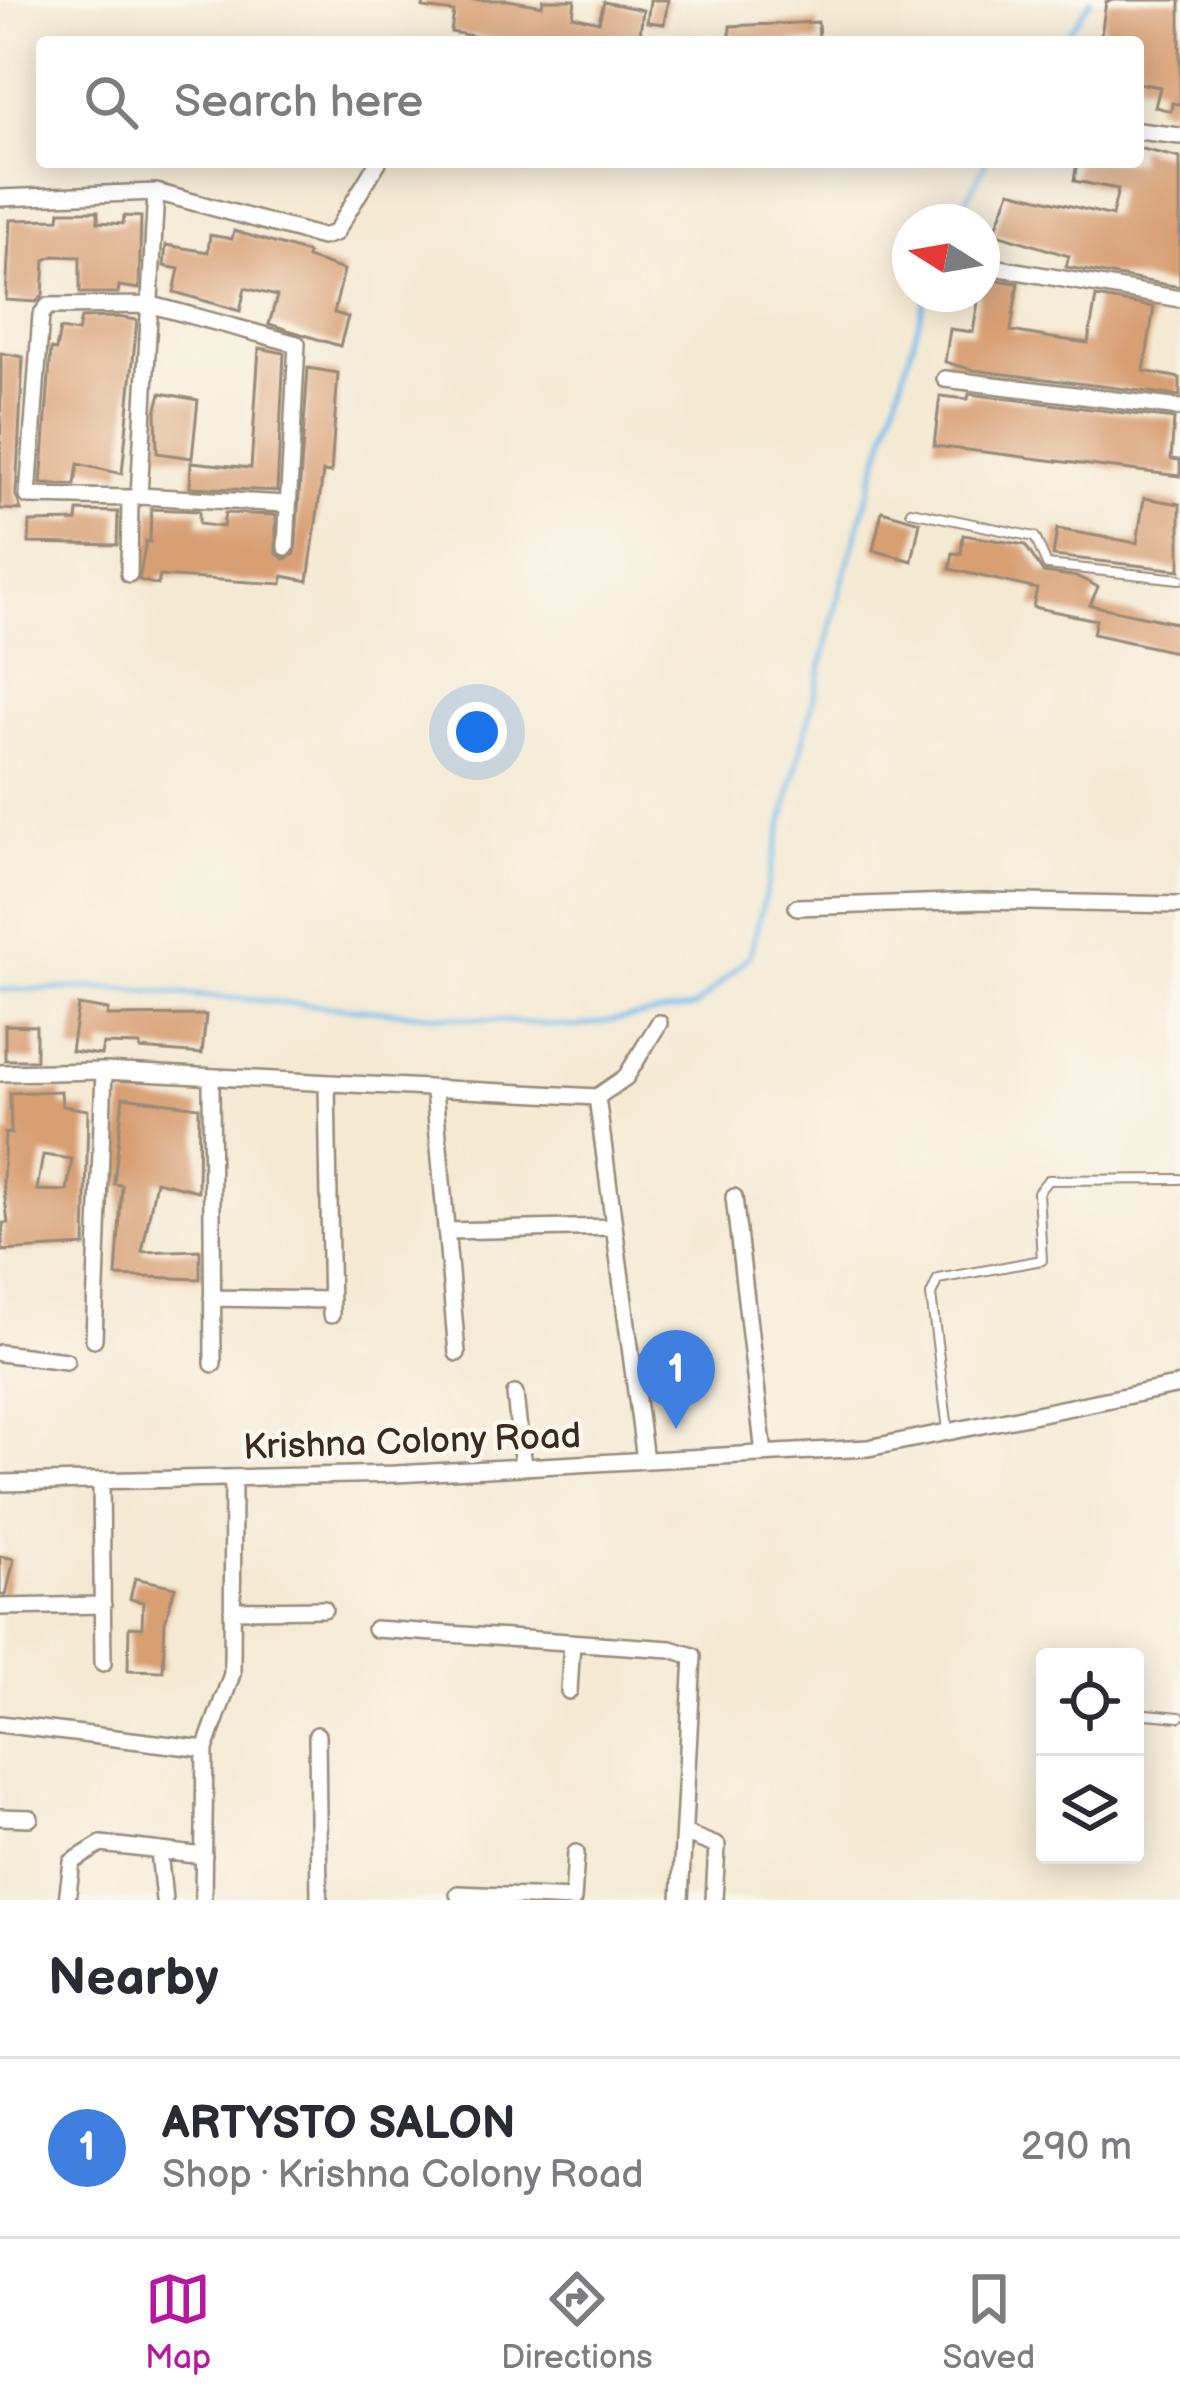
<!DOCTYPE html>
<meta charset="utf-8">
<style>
body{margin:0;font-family:"Balsamiq Sans",sans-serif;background:#f7f7f7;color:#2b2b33}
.controls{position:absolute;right:36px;bottom:36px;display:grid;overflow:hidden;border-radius:12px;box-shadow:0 6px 30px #0003}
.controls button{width:108px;height:108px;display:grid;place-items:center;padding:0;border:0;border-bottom:3px solid #e1e1e2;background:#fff;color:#2b2b33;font:60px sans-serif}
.compass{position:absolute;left:892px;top:204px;width:108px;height:108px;border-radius:50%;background:#fff;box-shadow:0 6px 30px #0003;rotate:281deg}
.you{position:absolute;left:477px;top:732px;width:42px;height:42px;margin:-30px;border:9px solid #fff;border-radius:50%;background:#1a73e8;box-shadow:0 0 0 18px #1a73e833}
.badge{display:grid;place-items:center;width:78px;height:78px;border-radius:50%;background:#b5179e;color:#fff;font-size:39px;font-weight:700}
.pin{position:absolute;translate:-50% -99px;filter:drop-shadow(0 3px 6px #0008)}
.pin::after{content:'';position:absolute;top:63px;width:42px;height:36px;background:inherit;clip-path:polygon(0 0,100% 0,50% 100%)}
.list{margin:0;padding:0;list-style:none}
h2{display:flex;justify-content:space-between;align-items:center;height:156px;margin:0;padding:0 48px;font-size:51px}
h2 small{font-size:39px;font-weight:400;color:#7c7c81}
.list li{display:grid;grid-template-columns:78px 1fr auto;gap:36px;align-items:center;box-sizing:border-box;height:180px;padding:0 48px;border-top:3px solid #e1e1e2}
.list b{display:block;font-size:45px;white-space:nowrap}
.list p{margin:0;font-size:39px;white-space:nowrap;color:#7c7c81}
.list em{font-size:39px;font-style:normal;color:#7c7c81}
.icon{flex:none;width:66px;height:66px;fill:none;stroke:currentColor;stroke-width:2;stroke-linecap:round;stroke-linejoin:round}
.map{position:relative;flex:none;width:1180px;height:1900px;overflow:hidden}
.search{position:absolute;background:#fff;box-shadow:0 6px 30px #0003;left:36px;right:36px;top:36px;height:132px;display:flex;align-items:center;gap:30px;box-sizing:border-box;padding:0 42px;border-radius:12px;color:#7c7c81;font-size:45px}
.sheet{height:336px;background:#fff}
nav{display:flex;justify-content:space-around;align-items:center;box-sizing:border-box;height:168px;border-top:3px solid #e1e1e2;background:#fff;font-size:33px;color:#7c7c81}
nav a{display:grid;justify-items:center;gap:6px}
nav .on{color:#b5179e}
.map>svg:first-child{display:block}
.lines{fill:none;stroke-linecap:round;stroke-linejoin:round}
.stream{stroke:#74bcec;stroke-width:4.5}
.building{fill:#d89f73;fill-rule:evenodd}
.service-casing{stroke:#988a79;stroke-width:12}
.minor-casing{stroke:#988a79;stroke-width:20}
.service{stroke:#fff;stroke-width:8}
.minor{stroke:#fff;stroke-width:15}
.labels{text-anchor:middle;stroke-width:9;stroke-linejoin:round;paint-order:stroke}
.street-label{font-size:36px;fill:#3b2a1e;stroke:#fbf7ec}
</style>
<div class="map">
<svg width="1180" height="1900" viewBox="0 0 1180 1900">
<rect width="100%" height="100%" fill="#fbf7ec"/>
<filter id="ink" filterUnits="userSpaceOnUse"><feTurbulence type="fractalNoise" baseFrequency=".00833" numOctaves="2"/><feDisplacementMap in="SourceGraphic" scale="24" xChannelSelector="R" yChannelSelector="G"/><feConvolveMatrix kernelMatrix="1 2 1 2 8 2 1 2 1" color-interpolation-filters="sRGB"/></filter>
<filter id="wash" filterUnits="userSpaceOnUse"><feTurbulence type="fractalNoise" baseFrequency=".004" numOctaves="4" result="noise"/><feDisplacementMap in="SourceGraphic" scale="48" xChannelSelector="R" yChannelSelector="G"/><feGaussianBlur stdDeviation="2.7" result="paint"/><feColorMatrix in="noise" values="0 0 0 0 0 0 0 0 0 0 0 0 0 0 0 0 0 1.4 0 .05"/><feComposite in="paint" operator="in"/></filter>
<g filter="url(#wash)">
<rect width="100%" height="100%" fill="#f4ead4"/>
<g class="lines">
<path class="stream" d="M1061 42 1091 0
M955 222 986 162
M0 990 110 988 574 1027 695 1007 750 955 842 584 927 294"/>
</g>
<g id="blocks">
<path class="building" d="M424 0H508L542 6 543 0H575L573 16 599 22 604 2 643 10 639 42H506L451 32 454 12 423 8Z
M650 0H668L664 24 647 22Z
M1114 0H1180V104L1172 103 1171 111 1155 107 1160 87 1138 83V42H1100L1106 2Z
M818 22 819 42H730V26Z
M1138 148 1180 158V287L1066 267 1069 256 994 233 1010 191 1112 216 1118 189 1074 181 1077 162H1138Z
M60 211H98V222L123 224 124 216 141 217 139 289 119 286 118 293H80V257L54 256 45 260 43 295 36 302 6 300 10 220 59 219Z
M234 231 308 253 307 258 344 270 334 313 348 317 340 346 269 324 277 296 245 288 240 311 174 292 179 269 164 266 166 245 208 252 210 235 232 239Z
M982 278 1018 283 1011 331 1052 338 1088 343 1096 297 1154 307 1144 371 1180 378V396L973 370 945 362 950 329 973 332Z
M117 317 137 320 122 474 78 464 75 485 41 484 51 349 56 350 60 329 78 332 81 318Z
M259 348 284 353 277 491 190 487 191 462 251 468Z
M1 353 23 357 16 495 21 510 0 509Z
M308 368 338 373 331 473 323 472 308 581 283 576 282 584 160 576 158 585 139 580 146 541 150 542 151 509 199 511V524L223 527 225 513 276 515V553L284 559 295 554Z
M161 393 198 400 192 458 157 453 156 412Z
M969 394 1174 419 1171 459 1180 460V476L934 446 940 396 968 399Z
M1144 498 1180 504V570L1053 556 1057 529 1137 543Z
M78 511 118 512 117 545 29 543 30 522 77 521Z
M882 511 920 522 912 561 873 550Z
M963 535 1025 545 1043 572 1078 577 1098 587 1090 605 1180 624 1175 652 1093 634 1096 620 1033 607 1037 589 950 569 953 553 961 554Z
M78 1005 108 1010 107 1016 206 1015 202 1054 140 1049V1045L103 1044 101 1055 71 1051Z
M5 1025 36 1026V1060H5Z
M61 1091 62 1106 88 1110 85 1246 2 1251 3 1223H8L3 1182 5 1133 11 1134 10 1093ZM43 1155 72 1159 67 1191 37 1190Z
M123 1097 199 1107 198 1191 156 1181 142 1252 200 1250V1279L116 1276 122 1185 114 1184Z
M0 1556 14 1559 6 1595H0Z
M135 1578 175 1587 165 1622 163 1671 128 1670 129 1627 142 1628 143 1602 130 1599Z"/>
</g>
</g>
<g filter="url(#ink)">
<use href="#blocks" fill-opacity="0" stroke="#988a79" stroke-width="3"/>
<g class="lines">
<g class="service-casing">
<path id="service" d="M911 511 1035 537 1047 565 1180 579
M948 1430 931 1295 938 1279 1042 1260 1038 1192 1048 1180 1180 1179
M1135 1713 1180 1717"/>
</g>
<g class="minor-casing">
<path id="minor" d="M1138 131 1180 136
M0 198 156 192 322 237 335 233 378 162
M982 265 1180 299
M945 379 1180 408
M139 496 287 504
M130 498 28 496 41 315 48 306 152 305 297 344 286 547
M129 574 130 498 139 496 156 192
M797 907 984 901 1180 905
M0 1073 104 1071 597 1097 645 1460
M211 1081 213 1364
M327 1085 331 1315
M434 1090 457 1353
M597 1097 626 1077 659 1023
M734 1197 764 1454
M446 1231 614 1227
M212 1298 331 1300
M94 1339 104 1071
M0 1353 66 1361
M515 1394 523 1467
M101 1481 103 1663
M0 1483 396 1474 868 1448 1180 1385
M0 1607 103 1605
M232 1610 324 1609
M375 1629 671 1649 693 1656 680 1900
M569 1691 572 1642
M0 1724 205 1749
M317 1735 319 1900
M0 1817 30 1818
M684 1833 717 1846 714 1900
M159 1851 164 1900
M458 1894 573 1899
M67 1900 72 1862 101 1844 204 1856
M203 1900 205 1749 232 1674 233 1478
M573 1900 576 1853"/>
</g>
<use href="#service" class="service"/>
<use href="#minor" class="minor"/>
</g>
</g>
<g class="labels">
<g class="street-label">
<text transform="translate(412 1440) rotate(-2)" y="13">Krishna Colony Road</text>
</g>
</g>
</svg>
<div class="controls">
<button><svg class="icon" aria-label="locate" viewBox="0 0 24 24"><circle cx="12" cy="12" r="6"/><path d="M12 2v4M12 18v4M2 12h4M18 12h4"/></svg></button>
<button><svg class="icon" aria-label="layers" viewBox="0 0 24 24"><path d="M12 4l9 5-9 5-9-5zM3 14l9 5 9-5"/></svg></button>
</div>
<svg class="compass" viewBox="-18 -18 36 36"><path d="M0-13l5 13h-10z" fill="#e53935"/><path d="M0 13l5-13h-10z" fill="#7c7c81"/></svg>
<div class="you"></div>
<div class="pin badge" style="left:676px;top:1429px;background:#3f7fe0">1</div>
<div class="search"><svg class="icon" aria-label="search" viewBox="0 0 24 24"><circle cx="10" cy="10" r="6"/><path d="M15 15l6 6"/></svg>Search here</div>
</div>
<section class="sheet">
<h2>Nearby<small></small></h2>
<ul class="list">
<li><span class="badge" style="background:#3f7fe0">1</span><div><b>ARTYSTO SALON</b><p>Shop · Krishna Colony Road</p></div><em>290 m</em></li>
</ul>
</section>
<nav>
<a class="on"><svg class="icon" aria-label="map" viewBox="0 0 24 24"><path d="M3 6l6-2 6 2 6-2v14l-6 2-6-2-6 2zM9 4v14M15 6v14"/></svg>Map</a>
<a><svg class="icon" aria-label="directions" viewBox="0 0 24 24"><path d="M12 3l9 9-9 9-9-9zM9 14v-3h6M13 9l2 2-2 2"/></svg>Directions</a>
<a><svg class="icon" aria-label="saved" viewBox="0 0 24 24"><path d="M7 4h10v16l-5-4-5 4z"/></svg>Saved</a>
</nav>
